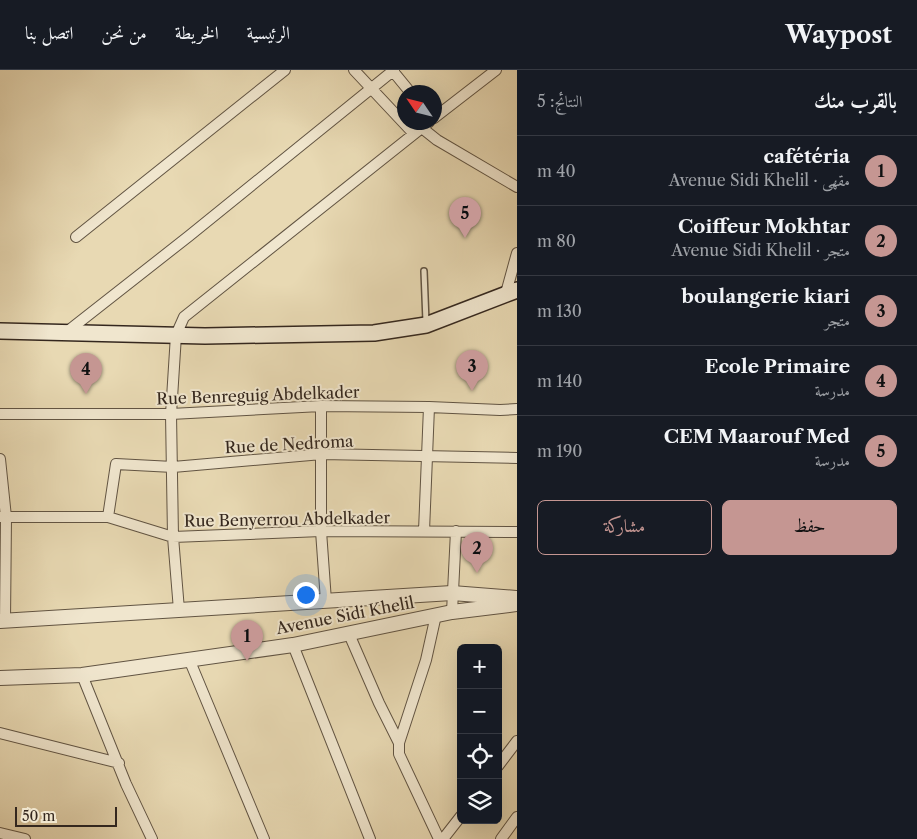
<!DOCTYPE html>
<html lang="ar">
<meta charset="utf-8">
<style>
body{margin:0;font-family:"Libre Caslon Text",Amiri,serif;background:#242831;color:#f1f3f6;direction:rtl}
.controls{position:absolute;right:15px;bottom:15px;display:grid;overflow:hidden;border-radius:8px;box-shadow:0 5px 20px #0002}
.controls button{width:45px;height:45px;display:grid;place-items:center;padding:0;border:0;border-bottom:1px solid #363941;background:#171b24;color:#f1f3f6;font:25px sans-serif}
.compass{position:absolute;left:397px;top:15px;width:45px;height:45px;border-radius:50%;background:#171b24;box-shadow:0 5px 20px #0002;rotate:305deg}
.scale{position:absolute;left:15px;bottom:12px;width:102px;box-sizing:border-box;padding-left:5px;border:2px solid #34271e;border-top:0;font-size:14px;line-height:18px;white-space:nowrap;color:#34271e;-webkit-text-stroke:4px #f0e6ce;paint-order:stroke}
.you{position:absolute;left:305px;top:524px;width:18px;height:18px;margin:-12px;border:4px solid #fff;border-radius:50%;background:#1a73e8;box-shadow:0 0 0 8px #1a73e833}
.badge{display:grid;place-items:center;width:32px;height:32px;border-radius:50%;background:#c59692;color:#111;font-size:16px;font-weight:700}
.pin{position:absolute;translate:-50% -41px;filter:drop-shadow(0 1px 2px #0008)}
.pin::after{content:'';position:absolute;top:26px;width:18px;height:15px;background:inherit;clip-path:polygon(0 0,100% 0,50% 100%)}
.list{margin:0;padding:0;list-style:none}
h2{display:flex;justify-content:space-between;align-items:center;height:65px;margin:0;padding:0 20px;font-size:21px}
h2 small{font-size:16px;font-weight:400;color:#9ea1a6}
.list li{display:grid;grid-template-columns:32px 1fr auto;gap:15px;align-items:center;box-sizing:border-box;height:70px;padding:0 20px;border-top:1px solid #363941}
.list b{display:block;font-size:19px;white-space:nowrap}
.list p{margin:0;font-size:16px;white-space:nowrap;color:#9ea1a6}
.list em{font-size:16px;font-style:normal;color:#9ea1a6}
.actions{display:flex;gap:10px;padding:15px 20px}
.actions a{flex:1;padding:11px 0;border:1px solid #c59692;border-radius:8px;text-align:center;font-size:18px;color:#c59692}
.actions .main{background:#c59692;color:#111}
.icon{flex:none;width:28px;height:28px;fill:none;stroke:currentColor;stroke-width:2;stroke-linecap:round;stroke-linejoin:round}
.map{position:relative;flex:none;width:517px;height:769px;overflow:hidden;direction:ltr}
header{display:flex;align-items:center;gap:30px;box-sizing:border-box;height:70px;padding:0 25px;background:#171b24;border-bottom:1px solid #363941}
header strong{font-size:24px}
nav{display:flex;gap:28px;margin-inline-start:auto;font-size:18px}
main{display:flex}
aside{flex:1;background:#171b24}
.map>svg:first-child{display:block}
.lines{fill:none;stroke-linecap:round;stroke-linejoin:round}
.service-casing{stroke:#615443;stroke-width:8}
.minor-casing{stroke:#615443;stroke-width:12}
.tertiary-casing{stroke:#615443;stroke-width:16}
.secondary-casing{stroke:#34271e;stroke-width:18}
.service{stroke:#f0e6ce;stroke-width:5}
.minor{stroke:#f0e6ce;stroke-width:10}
.tertiary{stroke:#f0e6ce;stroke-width:14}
.secondary{stroke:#f0e6ce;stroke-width:15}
.labels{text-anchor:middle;stroke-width:4;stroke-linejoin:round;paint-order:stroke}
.street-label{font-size:16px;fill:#34271e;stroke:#f0e6ce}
</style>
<header>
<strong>Waypost</strong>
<nav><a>الرئيسية</a><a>الخريطة</a><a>من نحن</a><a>اتصل بنا</a></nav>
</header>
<main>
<aside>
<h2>بالقرب منك<small>النتائج: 5</small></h2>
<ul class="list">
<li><span class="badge">1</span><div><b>cafétéria</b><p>مقهى · Avenue Sidi Khelil</p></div><em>40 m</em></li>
<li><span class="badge">2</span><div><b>Coiffeur Mokhtar</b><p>متجر · Avenue Sidi Khelil</p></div><em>80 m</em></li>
<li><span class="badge">3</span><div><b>boulangerie kiari</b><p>متجر</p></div><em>130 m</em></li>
<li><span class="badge">4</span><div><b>Ecole Primaire</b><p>مدرسة</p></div><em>140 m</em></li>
<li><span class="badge">5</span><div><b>CEM Maarouf Med</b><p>مدرسة</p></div><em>190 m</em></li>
</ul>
<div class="actions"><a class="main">حفظ</a><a>مشاركة</a></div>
</aside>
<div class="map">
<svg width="517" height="769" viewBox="0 0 517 769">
<rect width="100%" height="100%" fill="#e8d9b3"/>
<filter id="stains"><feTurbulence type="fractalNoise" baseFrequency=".004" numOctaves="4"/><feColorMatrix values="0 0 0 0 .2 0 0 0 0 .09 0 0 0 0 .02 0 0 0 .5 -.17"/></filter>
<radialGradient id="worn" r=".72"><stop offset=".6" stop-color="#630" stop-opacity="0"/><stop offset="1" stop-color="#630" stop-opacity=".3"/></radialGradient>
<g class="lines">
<g class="service-casing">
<path id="service" d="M424 201 426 252"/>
</g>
<g class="minor-casing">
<path id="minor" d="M354 0 414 64
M392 0 410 22
M434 48 496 0
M422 58 437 70 517 117
M76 167 285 0
M506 223 517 183
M68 261 189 166 394 0
M321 336V461L326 531
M0 344H171L321 336 429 337 500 340 517 339
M0 389 6 447 5 551
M0 447H108L173 467 321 461 517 462
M108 447 116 394 173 397 322 384 517 388
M424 461 429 337
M179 540 173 467 171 344 176 265 184 247 429 52
M452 542 456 461
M436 545 426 590 399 673V684L439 769
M349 564 379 633 399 673
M293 575 370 769
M189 589 264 769
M82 605 126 714 152 769
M0 663 119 693
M498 696 517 671
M0 763 25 769
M443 769 461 746
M501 769 517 747"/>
</g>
<g class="tertiary-casing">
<path id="tertiary" d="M0 551 452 523 516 528
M0 608 82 605 293 575 452 542 517 534"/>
</g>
<g class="secondary-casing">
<path id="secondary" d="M0 261 205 266 374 263 426 255 517 220"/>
</g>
<use href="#service" class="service"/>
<use href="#minor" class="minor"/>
<use href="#tertiary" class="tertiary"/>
<use href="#secondary" class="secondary"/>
</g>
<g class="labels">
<g class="street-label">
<text transform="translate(258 325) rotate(-2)" y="6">Rue Benreguig Abdelkader</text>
<text transform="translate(289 374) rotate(-3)" y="6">Rue de Nedroma</text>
<text transform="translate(287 449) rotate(-1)" y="6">Rue Benyerrou Abdelkader</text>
<text transform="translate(345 545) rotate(-11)" y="6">Avenue Sidi Khelil</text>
</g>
</g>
<rect width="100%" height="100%" filter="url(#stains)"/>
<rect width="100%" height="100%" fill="url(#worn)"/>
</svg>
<div class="controls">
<button>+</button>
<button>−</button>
<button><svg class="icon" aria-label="locate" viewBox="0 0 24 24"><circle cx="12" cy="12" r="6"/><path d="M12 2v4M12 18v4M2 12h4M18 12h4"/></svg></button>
<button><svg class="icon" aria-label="layers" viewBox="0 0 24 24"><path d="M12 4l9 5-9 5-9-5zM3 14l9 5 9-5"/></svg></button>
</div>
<svg class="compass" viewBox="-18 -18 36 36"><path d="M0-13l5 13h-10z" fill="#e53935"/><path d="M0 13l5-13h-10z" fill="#9ea1a6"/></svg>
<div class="scale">50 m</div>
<div class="you"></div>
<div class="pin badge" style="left:247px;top:591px">1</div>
<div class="pin badge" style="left:477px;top:503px">2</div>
<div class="pin badge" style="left:472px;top:321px">3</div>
<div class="pin badge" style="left:86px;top:324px">4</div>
<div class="pin badge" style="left:465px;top:168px">5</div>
</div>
</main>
